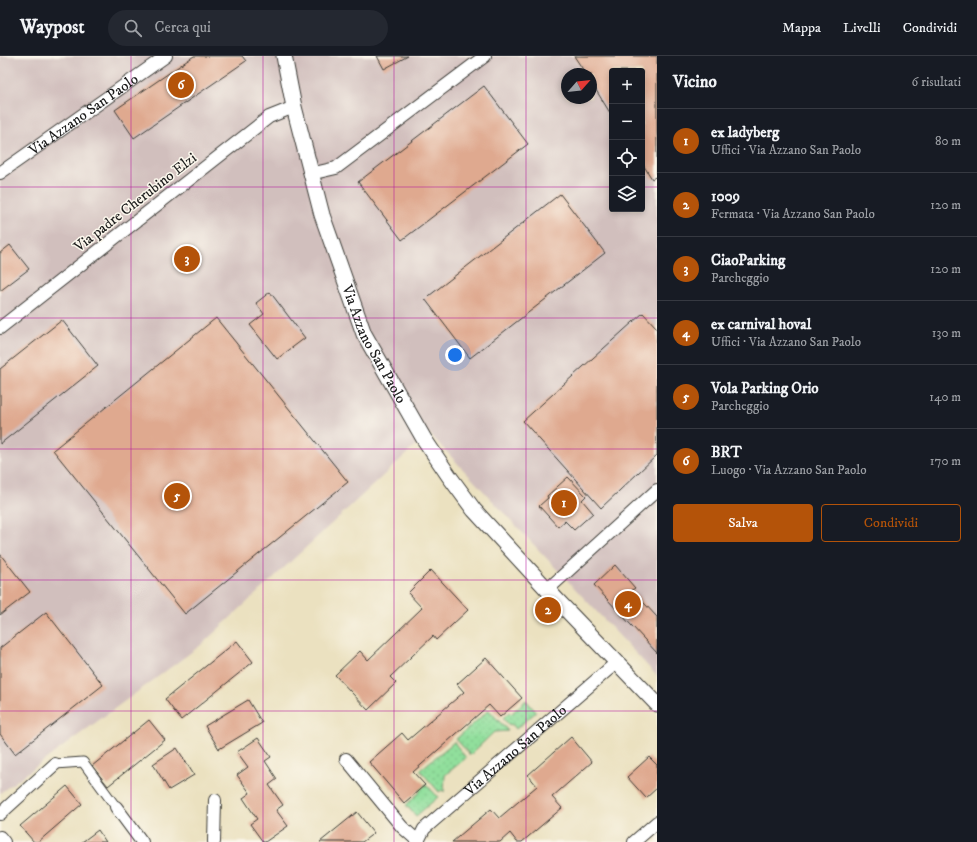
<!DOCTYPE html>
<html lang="it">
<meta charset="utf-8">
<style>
body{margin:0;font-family:"IM FELL DW Pica",serif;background:#242831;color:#f1f3f6}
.controls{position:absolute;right:12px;top:12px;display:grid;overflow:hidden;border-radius:4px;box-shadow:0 2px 6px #0003}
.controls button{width:36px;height:36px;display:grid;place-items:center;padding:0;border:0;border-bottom:1px solid #363941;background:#171b24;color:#f1f3f6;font:20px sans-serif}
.compass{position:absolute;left:561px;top:12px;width:36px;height:36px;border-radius:50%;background:#171b24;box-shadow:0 2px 6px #0003;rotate:63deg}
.you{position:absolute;left:455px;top:299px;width:14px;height:14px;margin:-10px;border:3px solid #fff;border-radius:50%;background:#1a73e8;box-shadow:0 0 0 6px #1a73e833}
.badge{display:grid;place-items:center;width:26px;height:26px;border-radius:50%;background:#b45309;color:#fff;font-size:13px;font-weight:700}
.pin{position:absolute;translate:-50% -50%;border:2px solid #fff;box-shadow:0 1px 4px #0006}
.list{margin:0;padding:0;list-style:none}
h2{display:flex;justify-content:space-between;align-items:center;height:52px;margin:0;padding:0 16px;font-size:17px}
h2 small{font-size:13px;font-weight:400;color:#9ea1a6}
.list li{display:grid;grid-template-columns:26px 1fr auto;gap:12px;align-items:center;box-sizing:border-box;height:64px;padding:0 16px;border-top:1px solid #363941}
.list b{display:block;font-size:15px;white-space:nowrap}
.list p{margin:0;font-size:13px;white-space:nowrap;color:#9ea1a6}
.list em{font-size:13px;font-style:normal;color:#9ea1a6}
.actions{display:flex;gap:8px;padding:12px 16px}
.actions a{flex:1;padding:9px 0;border:1px solid #b45309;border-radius:4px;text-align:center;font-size:14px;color:#b45309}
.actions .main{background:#b45309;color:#fff}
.icon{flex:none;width:22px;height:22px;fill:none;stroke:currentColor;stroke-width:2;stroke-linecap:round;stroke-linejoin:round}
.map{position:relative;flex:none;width:657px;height:786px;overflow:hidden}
header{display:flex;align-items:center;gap:24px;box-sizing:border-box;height:56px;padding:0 20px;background:#171b24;border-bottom:1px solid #363941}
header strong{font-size:19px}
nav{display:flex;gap:22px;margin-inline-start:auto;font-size:14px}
.search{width:280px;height:36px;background:#242831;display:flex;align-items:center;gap:10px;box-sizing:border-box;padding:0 14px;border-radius:22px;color:#9ea1a6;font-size:15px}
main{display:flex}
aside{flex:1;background:#171b24}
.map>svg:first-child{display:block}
.industrial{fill:#d1bfbd;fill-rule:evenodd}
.grass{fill:url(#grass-dots);stroke:#567e5c}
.building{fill:#dfa98f}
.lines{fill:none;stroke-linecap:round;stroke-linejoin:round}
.pedestrian-casing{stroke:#3b3a35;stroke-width:11}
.minor-casing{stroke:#3b3a35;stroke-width:14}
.tertiary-casing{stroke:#3b3a35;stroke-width:17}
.pedestrian{stroke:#fff;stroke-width:9}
.minor{stroke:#fff;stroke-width:12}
.tertiary{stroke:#fff;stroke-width:15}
.grid{fill:none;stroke:#b5179e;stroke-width:1;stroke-opacity:0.55}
.labels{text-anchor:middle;stroke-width:3;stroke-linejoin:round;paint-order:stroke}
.street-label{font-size:15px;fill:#1c1c1c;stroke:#fbf7ec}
</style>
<header>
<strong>Waypost</strong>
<div class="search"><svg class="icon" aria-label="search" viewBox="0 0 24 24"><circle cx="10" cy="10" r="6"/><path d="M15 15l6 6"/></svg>Cerca qui</div>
<nav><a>Mappa</a><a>Livelli</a><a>Condividi</a></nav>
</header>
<main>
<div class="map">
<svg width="657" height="786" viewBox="0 0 657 786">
<defs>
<pattern id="grass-dots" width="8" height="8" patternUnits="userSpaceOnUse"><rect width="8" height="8" fill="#91df9c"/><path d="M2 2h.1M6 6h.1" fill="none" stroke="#7cbf86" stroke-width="1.8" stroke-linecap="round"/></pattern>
</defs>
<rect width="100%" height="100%" fill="#fbf7ec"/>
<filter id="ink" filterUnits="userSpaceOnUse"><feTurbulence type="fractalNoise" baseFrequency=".025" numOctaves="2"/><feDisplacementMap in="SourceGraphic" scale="8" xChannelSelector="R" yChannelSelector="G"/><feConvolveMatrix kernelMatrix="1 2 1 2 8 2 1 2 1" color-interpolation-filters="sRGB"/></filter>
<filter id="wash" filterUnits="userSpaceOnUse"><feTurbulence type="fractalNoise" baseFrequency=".012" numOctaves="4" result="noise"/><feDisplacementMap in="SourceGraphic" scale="16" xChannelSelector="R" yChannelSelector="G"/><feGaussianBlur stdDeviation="0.9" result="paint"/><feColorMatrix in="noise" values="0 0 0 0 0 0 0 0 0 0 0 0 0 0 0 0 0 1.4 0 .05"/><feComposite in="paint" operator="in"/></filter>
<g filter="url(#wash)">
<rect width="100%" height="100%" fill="#ebe1c0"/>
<path class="industrial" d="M0 0H657V620L429 377 201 589 0 737ZM612 15H642V153H612ZM567 18H591V42H567Z"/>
<path class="grass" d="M526 644 536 656 516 673 513 669 508 668 503 662 509 656 511 658Z
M489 654 508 675 494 676 470 699 456 683Z
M454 686 466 702 445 719 444 736 442 734 439 736 420 714Z
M426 728 438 741 416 760 406 749 420 736 419 734Z"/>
<g id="blocks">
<path class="building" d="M194 0H242L246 5 134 82 115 54Z
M377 0H408L384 13Z
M574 0H657V120L652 123 642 107V15H612V60L591 26V18H586Z
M484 30 528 88 402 184 358 126Z
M560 138 605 197 470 302 425 243Z
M10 189 29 213 0 235V197Z
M270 236 305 282 277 303 250 269 264 258 256 247Z
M643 257 657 272V399L601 452 523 365Z
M216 262 348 426 185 558 53 394Z
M62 264 98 310 0 388V313Z
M568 421 586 440 582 444 593 457 574 474 565 465 558 471 539 450 548 442 547 440Z
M0 498 30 536 0 559Z
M615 509 635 532 632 534 657 561V597L594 529Z
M431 514 468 554 436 584 433 580 390 621 396 627 368 654 335 619 360 595 368 604 422 552 408 537Z
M46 556 103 629 15 698 0 678V592Z
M237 585 253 606 181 664 165 643Z
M486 602 522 642 500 661 489 649 413 716 425 729 404 747 369 706 402 677 408 684 464 636 457 628Z
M248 644 262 667 219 693 205 670Z
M149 664 165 684 108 730 92 710Z
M571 681 592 706 552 741 562 752 522 786H517L510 777 500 786H452L491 753 499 762 537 730 528 719Z
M258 682 271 701 265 705 277 723 269 729 283 749 276 754 288 770 265 786H263L250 768 257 763 243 742 250 737 237 719 248 711 237 696Z
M177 692 194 719 169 734 153 708Z
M649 701 657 709V732L646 742 627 721Z
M67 730 82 748 38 786H34L20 770Z
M357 756 374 777 362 786H320Z
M98 774 106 786H82Z"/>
</g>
</g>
<g filter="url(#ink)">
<use href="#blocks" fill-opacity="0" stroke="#3b3a35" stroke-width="1"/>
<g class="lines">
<g class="pedestrian-casing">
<path id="pedestrian" d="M55 708 83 706 116 751"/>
</g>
<g class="minor-casing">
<g id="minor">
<path id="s1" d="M0 117 166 0"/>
<path d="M310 118 336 112 485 0"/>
<path d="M0 272 269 61 294 51"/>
<path d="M547 534 657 434"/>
<path d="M346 703 402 771 419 786"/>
<path d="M116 751 142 786"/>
<path d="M0 758 55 708"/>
<path d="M0 781 4 786"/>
<path id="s2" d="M418 785 424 773 617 606"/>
<path d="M214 786 215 744"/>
<path d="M634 786 657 766"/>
</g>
</g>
<g class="tertiary-casing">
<g id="tertiary">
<path id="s3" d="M284 0 294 51 322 159 364 278 424 383 449 420 474 454 557 544 657 648"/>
</g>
</g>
<use href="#pedestrian" class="pedestrian"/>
<use href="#minor" class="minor"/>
<use href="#tertiary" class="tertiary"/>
</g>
</g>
<path class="grid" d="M131 0V786M263 0V786M394 0V786M526 0V786M0 131H612M642 131H657M0 262H657M0 393H657M0 524H657M0 655H657"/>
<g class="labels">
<g class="street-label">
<text dy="5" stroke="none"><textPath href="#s1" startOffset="102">Via Azzano San Paolo</textPath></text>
<text transform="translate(135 146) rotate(-38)" y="5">Via padre Cherubino Elzi</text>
<text dy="5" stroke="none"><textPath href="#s3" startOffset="303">Via Azzano San Paolo</textPath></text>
<text dy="5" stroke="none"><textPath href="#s2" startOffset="134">Via Azzano San Paolo</textPath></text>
</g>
</g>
</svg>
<div class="controls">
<button>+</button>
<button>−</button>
<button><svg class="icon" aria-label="locate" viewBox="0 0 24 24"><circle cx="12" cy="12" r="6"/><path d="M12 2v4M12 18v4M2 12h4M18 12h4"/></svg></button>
<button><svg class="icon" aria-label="layers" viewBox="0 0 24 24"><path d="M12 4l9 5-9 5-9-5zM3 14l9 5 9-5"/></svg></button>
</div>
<svg class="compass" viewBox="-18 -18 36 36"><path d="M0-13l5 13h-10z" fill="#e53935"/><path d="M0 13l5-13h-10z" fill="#9ea1a6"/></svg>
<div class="you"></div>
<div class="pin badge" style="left:564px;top:447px">1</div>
<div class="pin badge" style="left:548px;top:554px">2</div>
<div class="pin badge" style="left:187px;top:203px">3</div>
<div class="pin badge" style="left:628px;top:548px">4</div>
<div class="pin badge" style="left:177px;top:440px">5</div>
<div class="pin badge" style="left:181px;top:29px">6</div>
</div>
<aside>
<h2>Vicino<small>6 risultati</small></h2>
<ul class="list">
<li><span class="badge">1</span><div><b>ex ladyberg</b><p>Uffici · Via Azzano San Paolo</p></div><em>80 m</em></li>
<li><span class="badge">2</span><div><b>1009</b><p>Fermata · Via Azzano San Paolo</p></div><em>120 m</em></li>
<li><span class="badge">3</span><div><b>CiaoParking</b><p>Parcheggio</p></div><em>120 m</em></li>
<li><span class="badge">4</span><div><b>ex carnival hoval</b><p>Uffici · Via Azzano San Paolo</p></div><em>130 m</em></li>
<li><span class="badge">5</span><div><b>Vola Parking Orio</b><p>Parcheggio</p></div><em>140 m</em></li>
<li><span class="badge">6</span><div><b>BRT</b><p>Luogo · Via Azzano San Paolo</p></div><em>170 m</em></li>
</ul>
<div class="actions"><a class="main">Salva</a><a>Condividi</a></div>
</aside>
</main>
